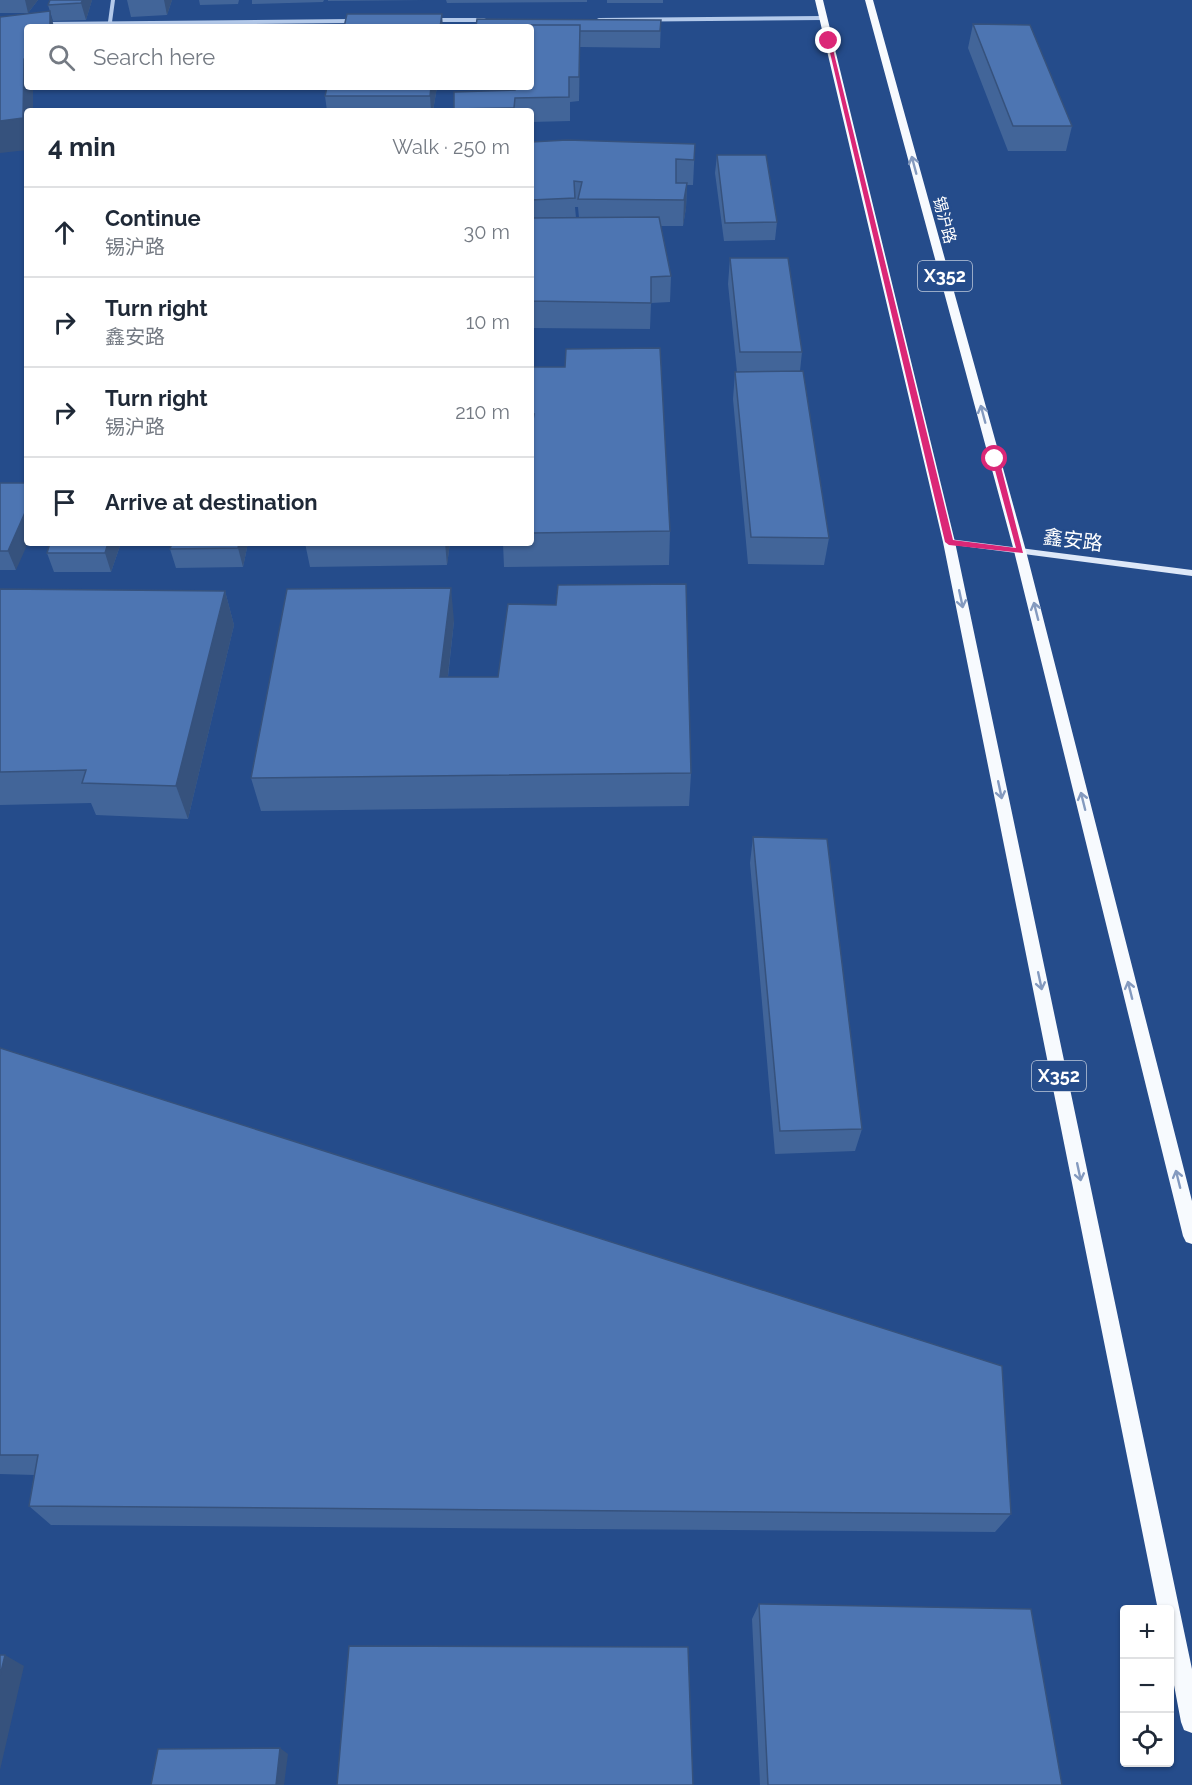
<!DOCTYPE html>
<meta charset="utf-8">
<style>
body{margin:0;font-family:Raleway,"Noto Sans SC",sans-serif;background:#f2f2f3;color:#1f2937}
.controls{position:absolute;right:18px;bottom:18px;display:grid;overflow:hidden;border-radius:6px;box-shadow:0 2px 4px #0004}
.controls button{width:54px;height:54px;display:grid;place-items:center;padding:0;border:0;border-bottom:2px solid #e0e1e3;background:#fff;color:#1f2937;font:30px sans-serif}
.stop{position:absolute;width:18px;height:18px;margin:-14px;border:4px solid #db2777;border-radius:50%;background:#fff}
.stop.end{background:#db2777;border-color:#fff;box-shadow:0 2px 6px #0008}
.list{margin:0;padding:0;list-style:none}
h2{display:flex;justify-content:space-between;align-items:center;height:78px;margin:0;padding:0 24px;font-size:26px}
h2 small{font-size:20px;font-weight:400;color:#747a83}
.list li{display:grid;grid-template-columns:39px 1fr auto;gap:18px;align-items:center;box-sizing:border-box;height:90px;padding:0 24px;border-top:2px solid #e0e1e3}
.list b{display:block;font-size:22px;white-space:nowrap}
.list p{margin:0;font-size:20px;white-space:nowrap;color:#747a83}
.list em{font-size:20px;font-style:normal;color:#747a83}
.icon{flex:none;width:33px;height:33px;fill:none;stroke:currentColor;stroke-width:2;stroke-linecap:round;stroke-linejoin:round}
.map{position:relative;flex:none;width:1192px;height:1785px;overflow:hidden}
.search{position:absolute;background:#fff;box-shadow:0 2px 4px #0004;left:24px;top:24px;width:510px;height:66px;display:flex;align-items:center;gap:15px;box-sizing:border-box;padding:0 21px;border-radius:6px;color:#747a83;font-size:22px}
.panel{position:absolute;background:#fff;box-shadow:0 2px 4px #0004;left:24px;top:108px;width:510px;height:438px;border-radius:6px}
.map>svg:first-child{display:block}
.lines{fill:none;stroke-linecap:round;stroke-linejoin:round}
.street{stroke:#b3c9ea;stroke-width:4}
.secondary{fill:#dee8f8;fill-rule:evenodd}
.primary{fill:#f7fafe;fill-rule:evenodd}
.wall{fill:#426599;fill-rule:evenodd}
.shaded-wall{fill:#36527d}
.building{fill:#4d75b2;stroke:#36527d;stroke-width:1.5}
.oneway{stroke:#849abf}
.route{fill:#db2777}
.labels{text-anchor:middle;stroke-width:5;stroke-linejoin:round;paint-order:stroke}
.far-street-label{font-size:16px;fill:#fff;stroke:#254c8b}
.shield{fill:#254c8b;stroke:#bec9dc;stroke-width:1.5}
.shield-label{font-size:18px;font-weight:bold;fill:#fff}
.street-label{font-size:20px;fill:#fff;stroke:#254c8b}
</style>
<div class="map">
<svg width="1192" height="1785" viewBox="0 0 1192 1785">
<rect width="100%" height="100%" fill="#254c8b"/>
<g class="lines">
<path class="street" d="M437 20H484
M599 20 823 18
M110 22 113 0
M47 24 352 21"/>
<path class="secondary" d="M949 539 1192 570V576L946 544 944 542Z"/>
<path class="primary" d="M815 0H823L955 542 1192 1669V1733L1184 1730 1181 1722 1170 1664V1610H1158L943 542Z
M865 0H873L1026 551 1192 1201V1244L1186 1242 1183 1236 1014 551Z"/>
</g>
<path class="wall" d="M0 0H38L28 13H0Z
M50 0H92L86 20 53 21 48 5Z
M127 0H172L167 15 131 17Z
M199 0H239L238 4 200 5Z
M252 0H324L323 2 252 4Z
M328 0H424L328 1Z
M446 0H587V2L447 3Z
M607 0H663V3H607Z
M661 20 660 48 580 47 579 101 570 102V121L531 122V111H454V92L515 90 531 27Z
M973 24 1072 126 1066 151H1008L968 48Z
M327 87H437L433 111H327L325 96Z
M531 142 695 144 693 185H687L686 208 683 226H661L671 276 670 302 651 303 650 329 531 328ZM575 207H578L579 218H576Z
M717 155 777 222 775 240 724 241 715 173Z
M730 258 802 352 800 371 829 538 824 565 748 564 733 399 735 372H737L728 284Z
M531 367H565L670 531 669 565 504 567 503 543H531Z
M0 483 16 570H0Z
M50 543H121L111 572H54L47 553Z
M172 543H248L243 567 176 568 170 549Z
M305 543H450L447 565 310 567Z
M0 589 225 591 234 625 188 819 96 815 91 803 0 805Z
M454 621 448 677 691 773 689 806 261 811 251 778Z
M753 837 862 1129 855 1151 775 1154 750 863Z
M0 1048 1011 1514 995 1532 51 1525 29 1506 34 1475 0 1474Z
M759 1604 1062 1785H760L752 1619Z"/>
<path class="shaded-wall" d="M25 0H38L28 13Z
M83 0H92L86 20 81 3Z
M164 0H172L167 15Z
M50 11 54 27H50Z
M442 14 443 27H440Z
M580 25V49L579 101V77Z
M27 58V87H48L33 89V111H27V150L0 153V121L24 59Z
M431 87H437L433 111H431L430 96Z
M687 183 686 208 683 226 684 200Z
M27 508 28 543 16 570 8 551Z
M108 543H121L111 572 105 553Z
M239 543H248L243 567 238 548Z
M445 543H450L447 565Z
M451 588 454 621 444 710 440 677Z
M225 591 234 625 188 819 176 786Z
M5 1655 24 1666 0 1770V1676Z
M280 1748 288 1754 284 1785H276Z"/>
<path class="building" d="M50 0H83L81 3 48 5Z
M50 11V27H27V58L24 59 23 118 0 121V17Z
M347 14H442L440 27H344Z
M477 19 661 20 660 31H580V25H519V27H476Z
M973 24 1030 25 1072 126H1013Z
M519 25H580L579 77H569V97L515 98 514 108 454 109V92L515 90V87H531V27H519Z
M327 87H431L430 96H325Z
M567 140 695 144 694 160 676 159V183H687L684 200 578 199 582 182 574 181 575 198 531 200V142Z
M717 155H766L777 222 725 223Z
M659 217 671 276 651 277V303L531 301V218Z
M730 258H788L802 352H740Z
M660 348 670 531 531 533V426H532L534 414H531V367H565L566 349Z
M803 371 829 538 751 537 735 372Z
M0 483H27V508L8 551H0Z
M50 543H108L105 553H47Z
M172 543H239L238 548 170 549Z
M686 584 691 773 251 778 287 589 451 588 440 677H498L508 604 556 605 558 585Z
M0 589 225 591 176 786 82 783 86 770 0 772Z
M753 837 827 839 862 1129 780 1131Z
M0 1048 1002 1366 1011 1514 29 1506 38 1455H0Z
M759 1604 1031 1609 1062 1785H768Z
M349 1646 688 1647 693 1785H337Z
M0 1655H5L0 1676Z
M280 1748 276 1785H151L158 1749Z"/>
<defs><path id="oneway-shaft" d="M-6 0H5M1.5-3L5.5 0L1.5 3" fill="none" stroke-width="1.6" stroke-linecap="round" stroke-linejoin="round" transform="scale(1.5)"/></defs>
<g class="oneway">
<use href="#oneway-shaft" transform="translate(914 165) rotate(-105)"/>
<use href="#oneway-shaft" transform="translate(983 414) rotate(-105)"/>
<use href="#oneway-shaft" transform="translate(961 599) rotate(78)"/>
<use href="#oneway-shaft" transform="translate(1036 611) rotate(-104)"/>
<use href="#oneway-shaft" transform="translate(1000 790) rotate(78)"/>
<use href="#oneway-shaft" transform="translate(1083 801) rotate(-104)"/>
<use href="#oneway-shaft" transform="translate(1040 981) rotate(78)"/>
<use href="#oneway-shaft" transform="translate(1130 990) rotate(-104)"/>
<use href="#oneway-shaft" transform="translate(1079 1172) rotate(78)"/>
<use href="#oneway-shaft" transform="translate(1178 1179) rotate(-104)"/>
</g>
<path class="route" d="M827 40 831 41 953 540 1016 548 992 459 995 457 999 459 1023 553 949 545 945 542Z"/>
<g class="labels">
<g class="far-street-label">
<text transform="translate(945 220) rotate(75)" y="6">锡沪路</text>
</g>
<g class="shield">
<rect x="918" y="261" width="54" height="30" rx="4.5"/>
<rect x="1032" y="1061" width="54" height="30" rx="4.5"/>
</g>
<g class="shield-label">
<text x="945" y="282">X352</text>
<text x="1059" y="1082">X352</text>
</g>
<g class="street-label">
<text transform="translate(1073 540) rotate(7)" y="7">鑫安路</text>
</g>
</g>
</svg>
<div class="controls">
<button>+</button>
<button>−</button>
<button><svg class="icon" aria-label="locate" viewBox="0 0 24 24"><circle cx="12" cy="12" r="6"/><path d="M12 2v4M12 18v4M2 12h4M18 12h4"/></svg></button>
</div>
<div class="stop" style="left:995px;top:459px"></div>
<div class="stop end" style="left:829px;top:41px"></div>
<div class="search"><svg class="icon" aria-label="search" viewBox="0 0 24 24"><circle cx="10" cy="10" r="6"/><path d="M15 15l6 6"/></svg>Search here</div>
<section class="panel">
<h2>4 min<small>Walk · 250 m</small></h2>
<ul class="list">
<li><svg class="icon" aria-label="ahead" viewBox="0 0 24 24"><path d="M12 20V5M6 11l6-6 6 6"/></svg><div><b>Continue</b><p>锡沪路</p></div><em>30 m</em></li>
<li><svg class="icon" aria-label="right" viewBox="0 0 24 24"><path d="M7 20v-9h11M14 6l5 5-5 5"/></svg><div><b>Turn right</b><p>鑫安路</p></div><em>10 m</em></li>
<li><svg class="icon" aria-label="right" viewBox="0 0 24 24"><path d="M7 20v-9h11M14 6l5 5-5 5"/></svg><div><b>Turn right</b><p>锡沪路</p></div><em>210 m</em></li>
<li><svg class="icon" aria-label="arrive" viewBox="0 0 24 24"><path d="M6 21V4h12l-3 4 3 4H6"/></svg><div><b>Arrive at destination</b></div></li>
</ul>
</section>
</div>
